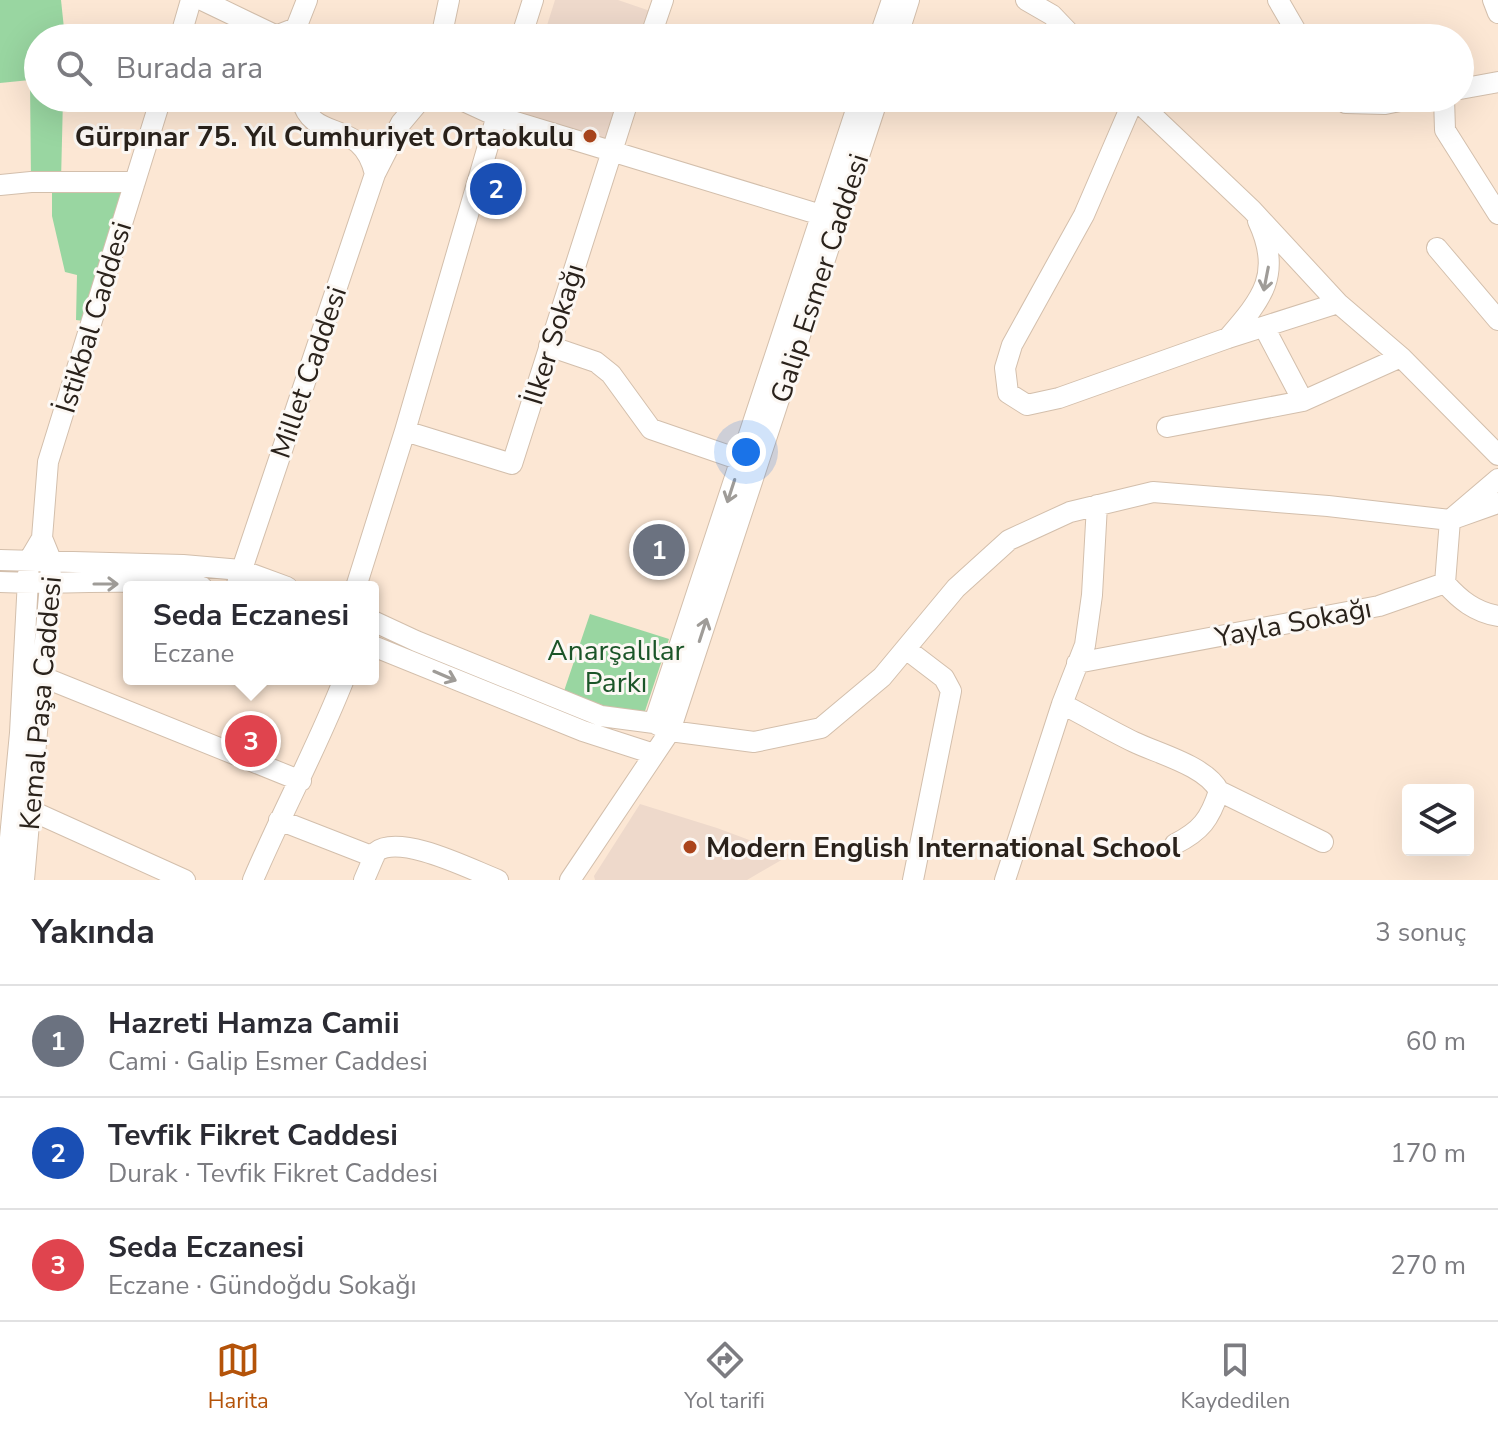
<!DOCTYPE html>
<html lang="tr">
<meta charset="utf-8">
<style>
body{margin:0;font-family:"Nunito Sans",sans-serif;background:#f2f2f3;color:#2b2b33}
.controls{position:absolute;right:24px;bottom:24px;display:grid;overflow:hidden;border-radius:8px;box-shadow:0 8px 32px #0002}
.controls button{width:72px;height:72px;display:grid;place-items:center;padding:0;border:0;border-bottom:2px solid #e1e1e2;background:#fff;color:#2b2b33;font:40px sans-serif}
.you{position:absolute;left:746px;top:452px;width:28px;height:28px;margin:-20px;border:6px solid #fff;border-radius:50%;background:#1a73e8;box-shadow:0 0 0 12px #1a73e833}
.badge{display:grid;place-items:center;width:52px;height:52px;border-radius:50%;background:#b45309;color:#fff;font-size:26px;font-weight:700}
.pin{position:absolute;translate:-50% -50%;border:4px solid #fff;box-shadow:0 2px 8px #0006}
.popup{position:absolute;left:123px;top:581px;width:256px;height:104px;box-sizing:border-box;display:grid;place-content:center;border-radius:8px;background:#fff;filter:drop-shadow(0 2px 6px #0005);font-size:26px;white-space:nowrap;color:#7c7c81}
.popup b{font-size:30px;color:#2b2b33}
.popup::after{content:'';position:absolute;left:50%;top:100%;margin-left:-16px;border:16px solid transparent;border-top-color:#fff}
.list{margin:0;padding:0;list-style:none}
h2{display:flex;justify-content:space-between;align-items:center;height:104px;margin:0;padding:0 32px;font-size:34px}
h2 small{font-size:26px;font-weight:400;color:#7c7c81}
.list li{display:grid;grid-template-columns:52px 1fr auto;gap:24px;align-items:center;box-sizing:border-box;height:112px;padding:0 32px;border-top:2px solid #e1e1e2}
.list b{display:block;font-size:30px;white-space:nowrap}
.list p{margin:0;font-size:26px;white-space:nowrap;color:#7c7c81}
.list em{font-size:26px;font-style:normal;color:#7c7c81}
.icon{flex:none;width:44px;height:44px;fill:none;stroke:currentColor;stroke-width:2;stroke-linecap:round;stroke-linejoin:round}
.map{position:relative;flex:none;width:1498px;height:880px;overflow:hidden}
.search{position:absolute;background:#fff;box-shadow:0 8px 32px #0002;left:24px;right:24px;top:24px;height:88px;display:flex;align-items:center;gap:20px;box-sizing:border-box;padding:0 28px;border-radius:44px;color:#7c7c81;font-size:30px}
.sheet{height:440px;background:#fff}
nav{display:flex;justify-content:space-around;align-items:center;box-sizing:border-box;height:112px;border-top:2px solid #e1e1e2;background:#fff;font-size:22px;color:#7c7c81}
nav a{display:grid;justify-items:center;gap:4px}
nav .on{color:#b45309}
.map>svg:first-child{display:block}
.education{fill:#eed9cb}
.green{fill:#99d6a1}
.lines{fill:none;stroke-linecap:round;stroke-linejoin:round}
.minor-casing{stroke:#d3bfac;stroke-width:22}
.minor{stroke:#fff;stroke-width:20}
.oneway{stroke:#9f9c98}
.poi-dot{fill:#ab451c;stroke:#fcf8f4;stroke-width:3}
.labels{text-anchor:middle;stroke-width:6;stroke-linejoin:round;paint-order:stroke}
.poi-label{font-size:28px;font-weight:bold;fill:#2a221b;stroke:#fcf8f4;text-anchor:end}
.street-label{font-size:28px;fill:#2a221b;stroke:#fcf8f4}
.park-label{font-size:28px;fill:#1b5528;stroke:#fcf8f4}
</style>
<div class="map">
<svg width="1498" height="880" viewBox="0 0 1498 880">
<rect width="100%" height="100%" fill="#fce7d4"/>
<path class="education" d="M555 0H618L659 14 650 38H543Z
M524 98H629L611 150 516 122Z
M640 804 717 828 790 855 747 880H595L594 876Z"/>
<path class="green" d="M0 0H61L65 38H38V98H63L61 181 127 187 92 322 76 320 77 275 65 272 52 216V182H31L30 80 0 83Z
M590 614 669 639 644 714 616 712 563 694Z"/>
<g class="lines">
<g class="minor-casing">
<path id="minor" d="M202 0 281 38
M1026 0 1052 15 1074 38
M1278 0 1300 38
M1493 0 1498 13
M278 35 296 28 307 0
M180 38 191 0
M441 38 449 0
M521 38 533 0
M650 38 663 0
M879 38 892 0
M897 38 909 0
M1460 89 1498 82
M301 98C313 146 361 115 375 174
M457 98 496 116 831 218
M1134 98 1252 210 1338 303 1401 357 1498 455
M1343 98 1346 103 1385 104 1415 98
M1444 98 1445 130 1498 214
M1134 99 1084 215 1012 345 1005 368 1008 393 1027 405 1059 398 1228 338 1338 303
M0 185 31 182H135
M1437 248 1498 320
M1264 327 1303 401
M1228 338C1262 299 1283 274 1258 221
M549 346 596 362 611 374 651 429 741 460
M1167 427 1303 401 1401 357
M405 431 512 464 629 98
M0 560 183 565 241 570 287 587
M0 582C66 585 138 577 202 587
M1445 583C1460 600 1475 612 1498 616
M236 587 375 174 401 123 422 98
M356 587 405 431 502 98
M373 621 416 641 601 716 654 723 670 731 754 742 821 728 882 677 956 588 1009 540 1070 512 1153 492 1328 506 1450 520 1498 479
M373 646 583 731 654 754
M906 649 944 678 951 691 913 880
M1077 663 1379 606 1445 583 1450 520 1498 503
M43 677 301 781
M1062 704C1086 716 1109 730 1134 742 1159 754 1206 766 1219 791 1210 819 1201 831 1175 844
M654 723 860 98
M1219 791 1323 842
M32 811 185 880
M279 820 374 857
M6 880 20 733 29 560 42 538
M24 880 50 584 51 560 42 538 48 462 161 98
M253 880C282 812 317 748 344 679
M364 880 376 852C400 833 472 870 498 880
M570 880 670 731 878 98
M1005 880 1062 704 1085 645 1092 595 1097 505"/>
</g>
<use href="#minor" class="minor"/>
</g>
<defs><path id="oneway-shaft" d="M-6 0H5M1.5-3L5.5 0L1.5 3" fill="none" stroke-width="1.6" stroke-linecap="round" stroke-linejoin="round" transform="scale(2)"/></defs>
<g class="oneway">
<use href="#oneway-shaft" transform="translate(1266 279) rotate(101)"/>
<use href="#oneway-shaft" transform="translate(731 491) rotate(108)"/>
<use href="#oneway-shaft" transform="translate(106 584)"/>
<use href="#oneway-shaft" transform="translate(703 630) rotate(-72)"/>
<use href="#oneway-shaft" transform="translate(445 676) rotate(23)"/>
</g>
<g class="poi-dot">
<circle cx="590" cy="136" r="8"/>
<circle cx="690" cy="847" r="8"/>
</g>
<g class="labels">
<g class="poi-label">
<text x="574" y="146">Gürpınar 75. Yıl Cumhuriyet Ortaokulu</text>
<text x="706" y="857" text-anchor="start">Modern English International School</text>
</g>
<g class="street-label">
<text transform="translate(819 278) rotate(-72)" y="10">Galip Esmer Caddesi</text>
<text transform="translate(93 317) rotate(-73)" y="10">İstikbal Caddesi</text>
<text transform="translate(553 334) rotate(-73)" y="10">İlker Sokağı</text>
<text transform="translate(308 372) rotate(-71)" y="10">Millet Caddesi</text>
<text transform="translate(1293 622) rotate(-11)" y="10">Yayla Sokağı</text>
<text transform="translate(40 703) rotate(-85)" y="10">Kemal Paşa Caddesi</text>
</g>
<g class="park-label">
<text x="616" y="660">Anarşalılar<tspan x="616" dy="32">Parkı</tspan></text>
</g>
</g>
</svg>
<div class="controls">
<button><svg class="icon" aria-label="layers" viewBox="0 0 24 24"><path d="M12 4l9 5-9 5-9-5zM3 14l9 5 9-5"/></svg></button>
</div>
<div class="you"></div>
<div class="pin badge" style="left:659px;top:550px;background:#6b7280">1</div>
<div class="pin badge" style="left:496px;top:189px;background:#1a4fb4">2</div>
<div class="pin badge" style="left:251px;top:741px;background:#e0444e">3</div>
<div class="popup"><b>Seda Eczanesi</b>Eczane</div>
<div class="search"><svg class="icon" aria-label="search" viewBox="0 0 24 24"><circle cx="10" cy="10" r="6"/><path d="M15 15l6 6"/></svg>Burada ara</div>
</div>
<section class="sheet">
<h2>Yakında<small>3 sonuç</small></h2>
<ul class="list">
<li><span class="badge" style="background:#6b7280">1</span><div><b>Hazreti Hamza Camii</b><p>Cami · Galip Esmer Caddesi</p></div><em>60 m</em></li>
<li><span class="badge" style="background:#1a4fb4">2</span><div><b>Tevfik Fikret Caddesi</b><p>Durak · Tevfik Fikret Caddesi</p></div><em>170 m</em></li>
<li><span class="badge" style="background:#e0444e">3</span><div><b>Seda Eczanesi</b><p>Eczane · Gündoğdu Sokağı</p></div><em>270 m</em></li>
</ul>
</section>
<nav>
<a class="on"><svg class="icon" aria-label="map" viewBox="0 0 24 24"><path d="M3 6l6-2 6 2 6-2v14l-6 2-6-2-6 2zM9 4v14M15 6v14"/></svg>Harita</a>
<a><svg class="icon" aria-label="directions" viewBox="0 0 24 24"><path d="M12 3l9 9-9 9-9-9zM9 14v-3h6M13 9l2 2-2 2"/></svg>Yol tarifi</a>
<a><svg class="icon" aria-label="saved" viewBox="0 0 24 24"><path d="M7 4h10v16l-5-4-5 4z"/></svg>Kaydedilen</a>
</nav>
